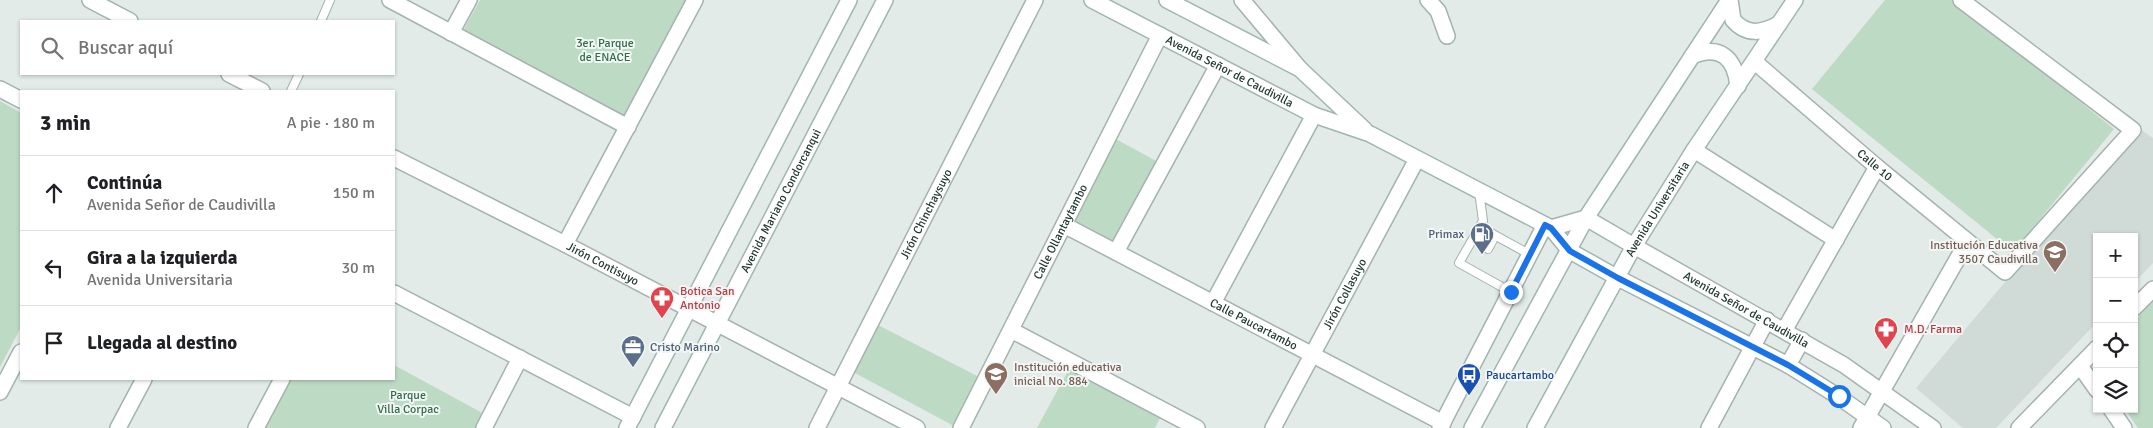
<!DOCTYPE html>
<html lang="es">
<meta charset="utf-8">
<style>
body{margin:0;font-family:Signika,sans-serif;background:#f6f6f6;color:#202124}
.controls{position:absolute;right:15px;bottom:15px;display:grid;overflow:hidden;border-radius:0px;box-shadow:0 1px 4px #0004}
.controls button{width:45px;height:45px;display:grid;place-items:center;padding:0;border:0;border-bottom:1px solid #e0e0e0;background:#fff;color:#202124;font:25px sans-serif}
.stop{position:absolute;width:15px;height:15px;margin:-11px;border:4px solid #1a73e8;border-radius:50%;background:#fff}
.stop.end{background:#1a73e8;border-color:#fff;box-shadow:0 1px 5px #0008}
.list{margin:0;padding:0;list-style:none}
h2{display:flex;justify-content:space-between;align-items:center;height:65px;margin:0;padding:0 20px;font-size:21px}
h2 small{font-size:16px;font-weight:400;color:#757577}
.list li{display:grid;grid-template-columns:32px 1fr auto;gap:15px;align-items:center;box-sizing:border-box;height:75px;padding:0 20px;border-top:1px solid #e0e0e0}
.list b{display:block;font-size:19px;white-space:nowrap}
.list p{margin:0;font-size:16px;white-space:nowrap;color:#757577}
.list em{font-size:16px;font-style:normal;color:#757577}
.icon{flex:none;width:28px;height:28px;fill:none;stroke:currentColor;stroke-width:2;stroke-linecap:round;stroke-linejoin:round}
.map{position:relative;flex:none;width:2153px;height:428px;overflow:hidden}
.search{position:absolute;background:#fff;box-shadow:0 1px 4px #0004;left:20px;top:20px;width:375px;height:55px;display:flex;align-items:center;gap:12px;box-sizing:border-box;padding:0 18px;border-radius:0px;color:#757577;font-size:19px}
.panel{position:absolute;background:#fff;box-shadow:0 1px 4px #0004;left:20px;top:90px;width:375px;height:290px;border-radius:0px}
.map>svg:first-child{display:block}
.built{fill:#d0dad6}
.green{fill:#bddac5}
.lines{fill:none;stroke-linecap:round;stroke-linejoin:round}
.service-casing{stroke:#a5b2ae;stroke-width:10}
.minor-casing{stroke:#a5b2ae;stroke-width:18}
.tertiary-casing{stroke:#a5b2ae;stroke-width:18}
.secondary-casing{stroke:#a2b5af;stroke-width:18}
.service{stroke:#fff;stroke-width:8}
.minor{stroke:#fff;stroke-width:15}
.tertiary{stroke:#fff;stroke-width:15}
.secondary{stroke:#fff;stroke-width:15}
.route{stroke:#1a73e8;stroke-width:6}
.labels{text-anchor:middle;stroke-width:4;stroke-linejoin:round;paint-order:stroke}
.park-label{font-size:12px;fill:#326c4a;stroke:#f2f7f5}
.street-label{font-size:12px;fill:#243a34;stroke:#f2f7f5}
.service-label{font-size:12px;fill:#4e5e75;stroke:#f2f7f5;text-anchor:end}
.education-label{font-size:12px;fill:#785e54;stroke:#f2f7f5;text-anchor:end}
.health-label{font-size:12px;fill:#be3a42;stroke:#f2f7f5;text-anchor:start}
.transit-label{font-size:12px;fill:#164399;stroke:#f2f7f5;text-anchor:start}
</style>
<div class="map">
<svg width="2153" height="428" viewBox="0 0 2153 428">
<rect width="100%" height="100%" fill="#e2ebe7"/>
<path class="built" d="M2136 126 2153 138V263L2134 283V237H2097V322L1996 428H1963L1916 388Z"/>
<path class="green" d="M480 0H688L626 117 463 31Z
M1885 0H1954L2114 129 2013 252 1812 89Z
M0 101 21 113V327L0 367Z
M1114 138 1156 161 1113 242 1071 220Z
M2153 301V428H2138L2125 409H2134V321Z
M878 325 979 377 954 426 853 372Z
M394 365 486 415 480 428H263L289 379H394Z
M1069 369 1160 418 1155 428H1037Z"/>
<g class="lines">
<g class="service-casing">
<path id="service" d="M321 21 330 0
M291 91 299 74
M1479 191 1483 221 1459 263 1511 292
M1480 227 1529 254
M1488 249 1495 236"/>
</g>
<g class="minor-casing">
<g id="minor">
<path d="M90 0 130 21"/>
<path d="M390 0 628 127"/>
<path d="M1242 0 1300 69"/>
<path d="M1428 0 1438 11 1447 36"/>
<path d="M451 33 469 0"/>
<path id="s1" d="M1755 62 1877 167 2005 272 2133 130 1961 0"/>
<path d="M229 74 262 91"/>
<path d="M0 89 21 100"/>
<path d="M1694 150 1836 240"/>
<path id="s2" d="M394 158 565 244 917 428"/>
<path id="s3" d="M1064 225 1443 423"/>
<path d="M565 244 695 0"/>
<path d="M1116 252 1218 65"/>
<path d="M394 293 633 417"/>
<path d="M1213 303 1314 115"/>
<path d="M2134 308 2153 289"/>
<path d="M1785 329 1877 167"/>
<path d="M1011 330 1197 428"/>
<path d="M2080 366 2097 390"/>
<path d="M0 392 21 352"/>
<path d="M2111 409 2124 428"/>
<path d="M118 428 144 379"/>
<path d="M256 428 282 379"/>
<path d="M484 428 520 358"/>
<path id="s4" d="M817 428 1035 0"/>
<path id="s5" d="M961 428 1160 35"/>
<path id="s6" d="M1273 428 1417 159"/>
<path d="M1440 428 1545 225"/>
<path d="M1709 428 1767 320"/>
<path d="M1861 428 1967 242"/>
<path d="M2019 428 2097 348"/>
</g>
</g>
<g class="tertiary-casing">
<g id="tertiary">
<path id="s7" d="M1634 246 1844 365 1933 428"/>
<path d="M1618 278 1788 365 1839 397 1883 428"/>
<path d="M1788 365 1802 340"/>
</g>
</g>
<g class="secondary-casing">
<g id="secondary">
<path id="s8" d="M1092 0 1314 115 1370 134 1551 228 1570 251 1618 278"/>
<path d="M1167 0 1300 69 1365 130"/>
<path d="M1730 0 1733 20C1747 36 1762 33 1779 24"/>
<path d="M1692 56C1720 44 1735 58 1738 86"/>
<path d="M1551 228 1586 218 1634 246"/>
<path d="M627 428 849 0"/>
<path id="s9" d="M663 428 885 0"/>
<path d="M1472 428 1586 218 1729 0"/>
<path id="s10" d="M1535 428 1634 246 1694 150 1795 0"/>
</g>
</g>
<use href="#service" class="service"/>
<use href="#minor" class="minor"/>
<use href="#tertiary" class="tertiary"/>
<use href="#secondary" class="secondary"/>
</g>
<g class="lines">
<path class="route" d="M1511 292 1545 225 1551 228 1570 251 1618 278 1788 365 1839 396"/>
</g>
<defs>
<g id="fuel-pin" transform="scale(1.25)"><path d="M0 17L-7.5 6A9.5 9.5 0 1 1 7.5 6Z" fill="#5c6f8a" stroke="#f2f7f5"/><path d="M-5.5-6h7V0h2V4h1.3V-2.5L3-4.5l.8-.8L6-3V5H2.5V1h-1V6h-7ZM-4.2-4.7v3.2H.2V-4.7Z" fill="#fff"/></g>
<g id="school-pin" transform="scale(1.25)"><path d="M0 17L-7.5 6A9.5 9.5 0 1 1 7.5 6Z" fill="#8d6e63" stroke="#f2f7f5"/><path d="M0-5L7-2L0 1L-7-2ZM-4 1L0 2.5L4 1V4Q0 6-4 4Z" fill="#fff"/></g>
<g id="pharmacy-pin" transform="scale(1.25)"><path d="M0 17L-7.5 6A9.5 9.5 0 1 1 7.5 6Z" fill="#e0444e" stroke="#f2f7f5"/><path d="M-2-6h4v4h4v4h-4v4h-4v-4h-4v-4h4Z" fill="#fff"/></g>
<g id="office-pin" transform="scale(1.25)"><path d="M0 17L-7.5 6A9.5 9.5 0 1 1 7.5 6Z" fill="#5c6f8a" stroke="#f2f7f5"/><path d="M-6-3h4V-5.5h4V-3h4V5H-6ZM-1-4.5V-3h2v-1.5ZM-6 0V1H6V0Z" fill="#fff"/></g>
<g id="bus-pin" transform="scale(1.25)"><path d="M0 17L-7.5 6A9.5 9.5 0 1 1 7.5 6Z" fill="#1a4fb4" stroke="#f2f7f5"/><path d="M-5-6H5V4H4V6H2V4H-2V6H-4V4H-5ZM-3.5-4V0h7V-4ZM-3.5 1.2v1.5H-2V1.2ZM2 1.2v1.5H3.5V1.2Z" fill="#fff"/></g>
</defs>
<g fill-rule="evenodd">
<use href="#fuel-pin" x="1482" y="234"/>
<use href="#school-pin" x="2055" y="252"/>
<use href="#pharmacy-pin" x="662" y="298"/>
<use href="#pharmacy-pin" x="1886" y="329"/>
<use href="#office-pin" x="633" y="347"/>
<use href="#school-pin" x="996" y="374"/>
<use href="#bus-pin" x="1469" y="375"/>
</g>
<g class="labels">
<g class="park-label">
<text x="605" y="47">3er. Parque<tspan x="605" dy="14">de ENACE</tspan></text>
<text x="408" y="399">Parque<tspan x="408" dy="14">Villa Corpac</tspan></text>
</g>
<g class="street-label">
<text dy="4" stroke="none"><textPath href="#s8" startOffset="155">Avenida Señor de Caudivilla</textPath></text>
<text dy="4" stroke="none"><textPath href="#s1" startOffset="158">Calle 10</textPath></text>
<text dy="4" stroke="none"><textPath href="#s9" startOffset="256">Avenida Mariano Condorcanqui</textPath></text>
<text dy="4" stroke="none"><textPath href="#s10" startOffset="251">Avenida Universitaria</textPath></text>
<text dy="4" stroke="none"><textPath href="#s4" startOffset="240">Jirón Chinchaysuyo</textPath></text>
<text dy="4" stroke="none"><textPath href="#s5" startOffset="220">Calle Ollantaytambo</textPath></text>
<text dy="4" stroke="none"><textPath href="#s2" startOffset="234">Jirón Contisuyo</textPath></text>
<text dy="4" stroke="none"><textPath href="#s6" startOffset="152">Jirón Collasuyo</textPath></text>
<text dy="4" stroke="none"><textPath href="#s7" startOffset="129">Avenida Señor de Caudivilla</textPath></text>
<text dy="4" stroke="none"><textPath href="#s3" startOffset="214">Calle Paucartambo</textPath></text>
</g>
<g class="service-label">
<text x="1464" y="238">Primax</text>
<text x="650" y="351" text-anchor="start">Cristo Marino</text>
</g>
<g class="education-label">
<text x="2038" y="249">Institución Educativa<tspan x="2038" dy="14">3507 Caudivilla</tspan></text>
<text x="1014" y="371" text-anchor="start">Institución educativa<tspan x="1014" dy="14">inicial No. 884</tspan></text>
</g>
<g class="health-label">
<text x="680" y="295">Botica San<tspan x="680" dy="14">Antonio</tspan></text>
<text x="1904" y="333">M.D. Farma</text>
</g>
<g class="transit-label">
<text x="1486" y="379">Paucartambo</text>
</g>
</g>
</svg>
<div class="controls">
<button>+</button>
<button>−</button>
<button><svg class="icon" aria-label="locate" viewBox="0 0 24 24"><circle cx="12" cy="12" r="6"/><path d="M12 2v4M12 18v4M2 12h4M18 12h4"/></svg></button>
<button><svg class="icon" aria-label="layers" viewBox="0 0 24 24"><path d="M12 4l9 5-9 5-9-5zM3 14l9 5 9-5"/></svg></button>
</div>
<div class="stop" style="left:1839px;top:396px"></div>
<div class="stop end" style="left:1511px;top:292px"></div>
<div class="search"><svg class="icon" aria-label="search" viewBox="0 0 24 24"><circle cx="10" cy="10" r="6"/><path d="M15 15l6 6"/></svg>Buscar aquí</div>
<section class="panel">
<h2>3 min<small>A pie · 180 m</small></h2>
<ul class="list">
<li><svg class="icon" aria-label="ahead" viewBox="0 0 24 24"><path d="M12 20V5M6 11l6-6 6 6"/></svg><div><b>Continúa</b><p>Avenida Señor de Caudivilla</p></div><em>150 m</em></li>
<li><svg class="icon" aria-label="left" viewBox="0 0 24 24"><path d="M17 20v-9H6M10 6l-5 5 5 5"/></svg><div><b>Gira a la izquierda</b><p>Avenida Universitaria</p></div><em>30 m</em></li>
<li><svg class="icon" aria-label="arrive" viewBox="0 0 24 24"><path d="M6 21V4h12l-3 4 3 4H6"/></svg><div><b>Llegada al destino</b></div></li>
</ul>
</section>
</div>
